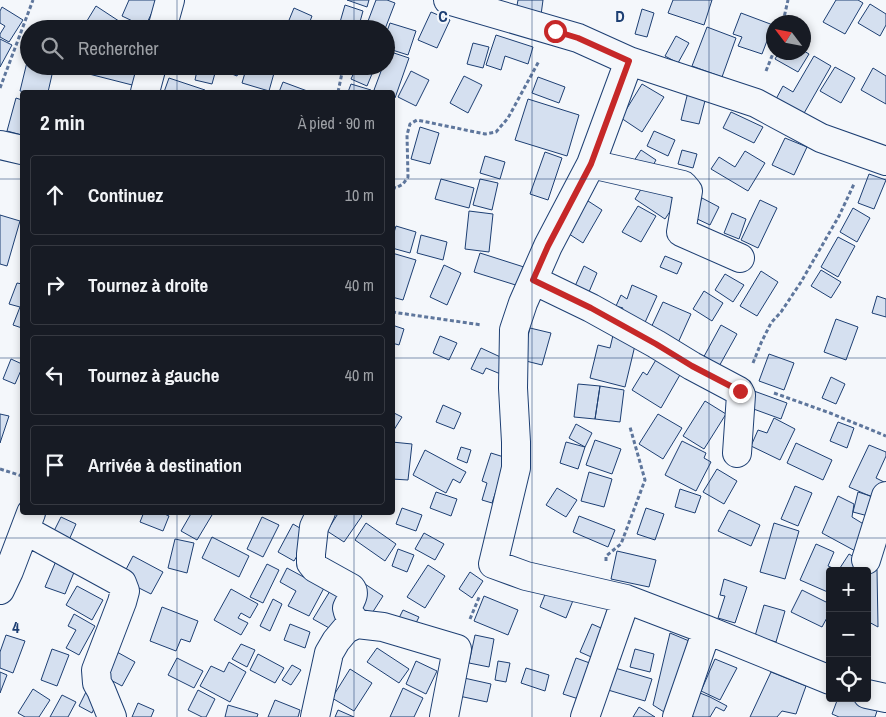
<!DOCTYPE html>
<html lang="fr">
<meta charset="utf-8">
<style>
body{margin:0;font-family:"Archivo Narrow",sans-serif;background:#242831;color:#f1f3f6}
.controls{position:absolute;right:15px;bottom:15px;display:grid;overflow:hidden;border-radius:5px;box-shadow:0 2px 8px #0003}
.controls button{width:45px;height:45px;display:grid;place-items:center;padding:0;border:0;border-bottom:1px solid #363941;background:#171b24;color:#f1f3f6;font:25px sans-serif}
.compass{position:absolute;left:766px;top:15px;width:45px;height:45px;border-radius:50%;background:#171b24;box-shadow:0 2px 8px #0003;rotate:302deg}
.stop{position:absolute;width:15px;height:15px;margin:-11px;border:4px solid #c62828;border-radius:50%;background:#fff}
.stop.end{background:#c62828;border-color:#fff;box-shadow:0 1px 5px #0008}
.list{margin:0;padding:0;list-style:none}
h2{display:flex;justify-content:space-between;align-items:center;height:65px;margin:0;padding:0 20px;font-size:21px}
h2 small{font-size:16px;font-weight:400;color:#9ea1a6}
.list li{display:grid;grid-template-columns:32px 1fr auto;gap:15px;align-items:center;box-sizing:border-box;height:80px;margin:0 10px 10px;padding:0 10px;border:1px solid #363941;border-radius:5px}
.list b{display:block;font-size:19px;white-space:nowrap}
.list em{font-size:16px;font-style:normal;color:#9ea1a6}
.icon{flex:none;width:28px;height:28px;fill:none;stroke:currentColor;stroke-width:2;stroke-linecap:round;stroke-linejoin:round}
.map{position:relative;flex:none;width:886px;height:717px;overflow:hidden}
.search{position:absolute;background:#171b24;box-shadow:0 2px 8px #0003;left:20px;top:20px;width:375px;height:55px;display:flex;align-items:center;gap:12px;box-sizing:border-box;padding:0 18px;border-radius:28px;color:#9ea1a6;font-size:19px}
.panel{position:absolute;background:#171b24;box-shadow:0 2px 8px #0003;left:20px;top:90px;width:375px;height:425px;border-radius:5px}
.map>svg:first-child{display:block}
.building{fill:#d5e0f0;stroke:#1d3f73}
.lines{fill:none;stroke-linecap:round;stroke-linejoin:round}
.minor-casing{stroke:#1d3f73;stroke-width:30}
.path{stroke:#5e769c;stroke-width:3;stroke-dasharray:4 2.5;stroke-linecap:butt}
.minor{stroke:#f4f7fb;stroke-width:28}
.route{stroke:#c62828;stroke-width:6}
.grid{fill:none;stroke:#1d3f73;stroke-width:1;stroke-opacity:0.55}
.grid-label{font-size:16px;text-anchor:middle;font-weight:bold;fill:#1d3f73;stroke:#f4f7fb;stroke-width:4;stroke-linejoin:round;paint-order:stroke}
</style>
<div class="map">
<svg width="886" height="717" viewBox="0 0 886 717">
<rect width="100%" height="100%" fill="#f4f7fb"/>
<path class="building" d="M129 0H158L145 27 122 16Z
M347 0H369L367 7Z
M376 0H387L395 3 385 29H365Z
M518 0H543L541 15 516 11Z
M673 0H712L704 25 668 13Z
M836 0H858L863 3 845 34 823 22Z
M870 4 886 14V25L880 36 858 23Z
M345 5 363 11 358 29H338Z
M96 6 128 27 127 29H82Z
M2 7 23 20 9 42 0 37V34L5 26 0 23V11Z
M294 8 312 16 307 29H296L287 25Z
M642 9 654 13 647 37 635 34Z
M431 12 450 20 437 48 418 40Z
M741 13 773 25 762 54 738 46 742 37 733 34Z
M390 23 416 31 408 55 386 48V34Z
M707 27 736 38 722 77 692 66Z
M496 35 533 47 528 64 505 56 501 70 486 65Z
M676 36 689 43 678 63 665 56Z
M0 39 12 45 0 67Z
M473 43 489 47 483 68 467 64Z
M388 51 409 58 395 98 392 97V92H380L374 90 383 66H386V56Z
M804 51 809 54 798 72 775 59 779 52H804Z
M814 56 831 66 803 115 776 99 783 86 793 92Z
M28 58 29 66H54L48 92H28L20 91Z
M91 66H145L140 87 89 74Z
M198 66H217L212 84 195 80Z
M225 66H241L237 76 224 71Z
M247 66H276L269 91 242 83Z
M357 66H367L374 69 367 86 351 79Z
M835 67 855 78 841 103 820 91Z
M873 68 886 76V104L861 90Z
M411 71 429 80 416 106 398 97Z
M464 76 482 85 468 113 450 103Z
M538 77 565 87 559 103 532 93Z
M169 78 205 90 204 92H164Z
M283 82 310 92H279Z
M351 84 371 90 370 92H348Z
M642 84 664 97 642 132 621 118Z
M688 92 706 97 699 124 681 120Z
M16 98 22 100V135L7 131Z
M528 99 579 115 567 156 515 140Z
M731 112 763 127 754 143 723 128Z
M420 127 439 133 430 164 411 159Z
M654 131 675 140 668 156 647 146Z
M785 138 807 147 794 175 772 165Z
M641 150 656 160 648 174 632 164Z
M682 150 697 154 693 168 678 164Z
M745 151 765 163 748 191 711 169 719 157 735 167Z
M545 152 562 158 548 200 530 194Z
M485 156 505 162 500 179 480 173Z
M869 174 886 180 874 209 858 203Z
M441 179 474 188 469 208 435 199Z
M480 179 498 183 492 210 473 205Z
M646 181 677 201 665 219 635 199Z
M702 198 719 207 710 225 693 217Z
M585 199 602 210 583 243 566 232Z
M760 200 777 208 758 248 741 240Z
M638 206 656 216 641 242 622 232Z
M853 208 870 218 857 242 840 232Z
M469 211 493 214 489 252 465 249Z
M732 213 746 219 739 239 724 233Z
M0 215 20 221 7 266 0 264Z
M396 226 416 232 410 253 392 248V239Z
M421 235 447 242 443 260 417 253Z
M838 237 855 246 838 277 821 267Z
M392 253 416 260 403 300 392 297Z
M480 253 527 268 522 287 474 272Z
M665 256 682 263 677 274 660 267Z
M444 265 461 273 447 305 430 297Z
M584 266 597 273 586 299 572 293Z
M821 270 841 282 831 298 811 286Z
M761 271 778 282 757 316 740 306Z
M725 274 744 285 733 302 715 290Z
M17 283 22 284V328L13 325 20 307 9 304Z
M632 285 657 296 642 329 618 318 623 308 616 306 621 295 627 299Z
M704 291 723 303 712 321 693 309Z
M877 296 886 299V317L872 313Z
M663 302 691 314 677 345 649 332Z
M836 319 858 327 846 360 824 352Z
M392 325 404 329 399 345 392 343Z
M721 325 737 334 717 370 701 362Z
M530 328 551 333 542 365 522 360Z
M614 331 637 337 625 387 590 378 598 345 610 348Z
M440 336 457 343 449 360 433 353Z
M481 348 509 361 503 375 486 368 483 374 471 369Z
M769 354 794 363 784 390 759 381Z
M657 358 681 373 661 408 632 390 643 372 647 375Z
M11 359 22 364V368L15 384 3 379Z
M831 377 845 384 836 404 822 398Z
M578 384 600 386 595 419 574 417Z
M600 386 624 390 620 422 595 419Z
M754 391 787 403 781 419 748 407Z
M705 401 726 414 704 449 683 436Z
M443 405 461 413 454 429 436 422Z
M392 412 402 417 392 433Z
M0 414 9 416 0 443Z
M658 414 682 428 663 459 639 444Z
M774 418 795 429 780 460 751 446 758 430 767 433Z
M838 422 854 428 847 448 830 441Z
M576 424 592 433 585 447 569 438Z
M595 440 621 449 612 474 586 465Z
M682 441 706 453 704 458 711 462 696 491 665 475Z
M392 442 412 444 408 480 392 479Z
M566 442 585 447 578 469 560 463Z
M796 443 832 460 823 480 787 463Z
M869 445 886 452V456L876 478 886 483V503L849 487Z
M461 447 471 450 467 463 457 459Z
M425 450 466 472 460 483 453 479 446 493 413 475Z
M491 453 507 458 492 503 482 500 487 483 482 481Z
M717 469 737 481 724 504 703 492Z
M589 472 612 479 604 507 581 501Z
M795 486 812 493 798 526 781 519Z
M557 488 577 500 566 517 546 505Z
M680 489 701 496 695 513 675 507Z
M436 492 457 499 451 516 430 508Z
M858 492 877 498 872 517 853 512Z
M838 496 854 504 852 517 870 528 859 553 822 533Z
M402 508 422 515 416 531 396 524Z
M646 508 664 514 655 540 637 534Z
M729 510 760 525 751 546 718 531Z
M144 512H160L169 516 163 531 140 522Z
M192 512H207L212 515 197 540 181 531Z
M339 512H358L362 516 344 542 327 531Z
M579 516 615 530 608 547 573 532Z
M61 517 76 524 69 540 53 533Z
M262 517 279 525 263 557 247 549Z
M366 523 396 544 385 561 355 540Z
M774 523 799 531 785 579 760 572Z
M293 524 310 534 294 561 278 552Z
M424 533 444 544 435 560 415 549Z
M212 537 249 556 239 577 202 558Z
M175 539 194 543 187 573 168 568Z
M816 544 834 552 828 566 840 571H830V593L800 580Z
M398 549 414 555 407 572 392 566Z
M617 551 656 560 649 587 611 579Z
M849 554 877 570 878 627 867 621V571H838Z
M133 556 163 572 151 594 121 579Z
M56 561 75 570 65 594 45 587Z
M267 564 279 570 263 603 250 597Z
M428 565 445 576 425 608 407 597Z
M287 568 324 588 309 616 288 606 296 591 280 582Z
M470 572 483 581 472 598 459 589Z
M724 579 747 587 735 623 718 618 725 596 720 595Z
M365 584 383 596 367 621 348 610Z
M77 586 103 600 92 620 66 605Z
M548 587 574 598 566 618 540 607Z
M231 589 258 604 250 618 241 613 238 618 248 623 241 635 214 620Z
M802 590 830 604V612L822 627 791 612Z
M330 591 348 601 331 629 313 619Z
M484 596 518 610 508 635 474 621Z
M273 599 282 604 270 631 260 626Z
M764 605 785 611 776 642 755 636Z
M162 607 198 621 190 642 181 639 176 651 150 641Z
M403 610 419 617 411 633 395 626Z
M74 614 95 626 79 655 66 648 76 630 68 626Z
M290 624 310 632 305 648 284 640Z
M592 624 610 632 598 660 580 652Z
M670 633 694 643 672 717 653 705Z
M6 635 25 641 13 673 0 668V652Z
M475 635 494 639 489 667 469 663Z
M241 644 255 650 247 667 232 659Z
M377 648 409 669 399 683 367 662Z
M52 649 69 655 57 686 41 680Z
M635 649 654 654 650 672 630 667Z
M117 652 135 662 122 686 103 676Z
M258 654 284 668 275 683 250 670Z
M177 658 203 671 194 688 168 675Z
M576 658 598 666 585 701 563 694Z
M715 659 737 668 720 700 701 691Z
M416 661 437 671 426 694 406 684Z
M498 661 510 663 506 682 495 680Z
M229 662 246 672 230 702 200 686 211 666 224 672Z
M292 665 301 670 291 685 282 680Z
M526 668 549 675 545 691 521 683Z
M615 668 652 679 645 701 608 690Z
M350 669 372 683 354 711 332 698Z
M0 672 7 675 0 693Z
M771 672 806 686 796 714 782 711 777 717H750Z
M464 678 491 684 487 702 459 696Z
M403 688 423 698 414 717H390Z
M33 689 50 700 39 717H25L18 713Z
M198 690 215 699 206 717H202L188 710Z
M86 692 99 698 92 713 79 706Z
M700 693 710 697 727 706 724 711 716 707 710 717H694L690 715Z
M62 695 76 702 68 717H50Z
M838 698H853L878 708 875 717H839L832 714Z
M275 700 300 710 298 717H268Z
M138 703 154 710 151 717H132Z
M228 705 258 714 257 717H225Z
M639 707 655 717H633Z
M338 710 354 717H335Z"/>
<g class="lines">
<g class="minor-casing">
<path id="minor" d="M448 0 578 38 629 61 756 103 821 138 886 161
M162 29 170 0
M629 61 591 164 548 246 523 303 514 330 513 388 516 442V468L493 564 526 576 626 599 707 630 830 680
M145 92 152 66
M0 145 22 150
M591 164 683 185 688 191 681 232 740 258
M533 280 591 308 656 344 692 366 739 391 741 395 737 453
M321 512 314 527 311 554V563L315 568 351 588C356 594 350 601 347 608L348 612 357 624
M25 530 122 583 125 591 122 602 96 670 97 683 101 690 112 717
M866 560 886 496
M0 590 9 571 31 513
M867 694 886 698
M315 717 329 653 336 641 346 629 357 624 383 627 457 649 444 717
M585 717 626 599
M677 717 707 630"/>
</g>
<path class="path" d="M783 22 788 0
M766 71 774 51
M0 88 33 0
M338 92 342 73
M392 187 396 188 403 184 408 177 407 135 410 124 417 120 485 134 496 132 508 118 539 61
M392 312 482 325
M753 363 761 343 771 323 781 312 801 282 839 216 854 184
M774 393 830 413 886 436
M0 469 22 476
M606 561V556L621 544 645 480 630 427
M470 619 480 595"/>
<use href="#minor" class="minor"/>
</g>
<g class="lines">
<path class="route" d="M555 31 578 38 629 61 591 164 548 246 533 280 591 308 656 344 692 366 740 391"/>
</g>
<path class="grid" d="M177 0V29M354 0V29M532 0V717M709 0V717M177 66V92M354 66V92M0 179H22M392 179H886M0 358H22M392 358H886M177 512V717M354 512V717M0 538H886"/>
<g class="grid-label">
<text x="443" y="22">C</text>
<text x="620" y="22">D</text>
<text x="16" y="633">4</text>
</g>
</svg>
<div class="controls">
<button>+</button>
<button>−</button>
<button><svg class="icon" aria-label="locate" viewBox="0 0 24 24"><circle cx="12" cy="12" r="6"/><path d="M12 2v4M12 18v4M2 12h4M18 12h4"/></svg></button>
</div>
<svg class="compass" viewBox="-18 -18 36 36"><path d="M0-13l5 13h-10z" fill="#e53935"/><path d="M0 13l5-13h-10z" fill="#9ea1a6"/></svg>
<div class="stop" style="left:555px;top:31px"></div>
<div class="stop end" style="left:740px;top:391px"></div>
<div class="search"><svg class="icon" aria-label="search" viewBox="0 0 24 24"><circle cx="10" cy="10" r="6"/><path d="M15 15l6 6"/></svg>Rechercher</div>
<section class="panel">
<h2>2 min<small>À pied · 90 m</small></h2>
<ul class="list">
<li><svg class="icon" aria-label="ahead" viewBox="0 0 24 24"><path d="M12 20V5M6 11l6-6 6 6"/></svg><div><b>Continuez</b></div><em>10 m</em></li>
<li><svg class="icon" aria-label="right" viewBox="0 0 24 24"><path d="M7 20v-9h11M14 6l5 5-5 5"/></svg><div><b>Tournez à droite</b></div><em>40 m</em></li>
<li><svg class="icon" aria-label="left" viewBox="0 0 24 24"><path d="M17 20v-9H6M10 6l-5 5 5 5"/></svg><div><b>Tournez à gauche</b></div><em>40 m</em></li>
<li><svg class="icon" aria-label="arrive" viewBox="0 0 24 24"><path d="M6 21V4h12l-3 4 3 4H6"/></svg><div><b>Arrivée à destination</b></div></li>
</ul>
</section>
</div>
